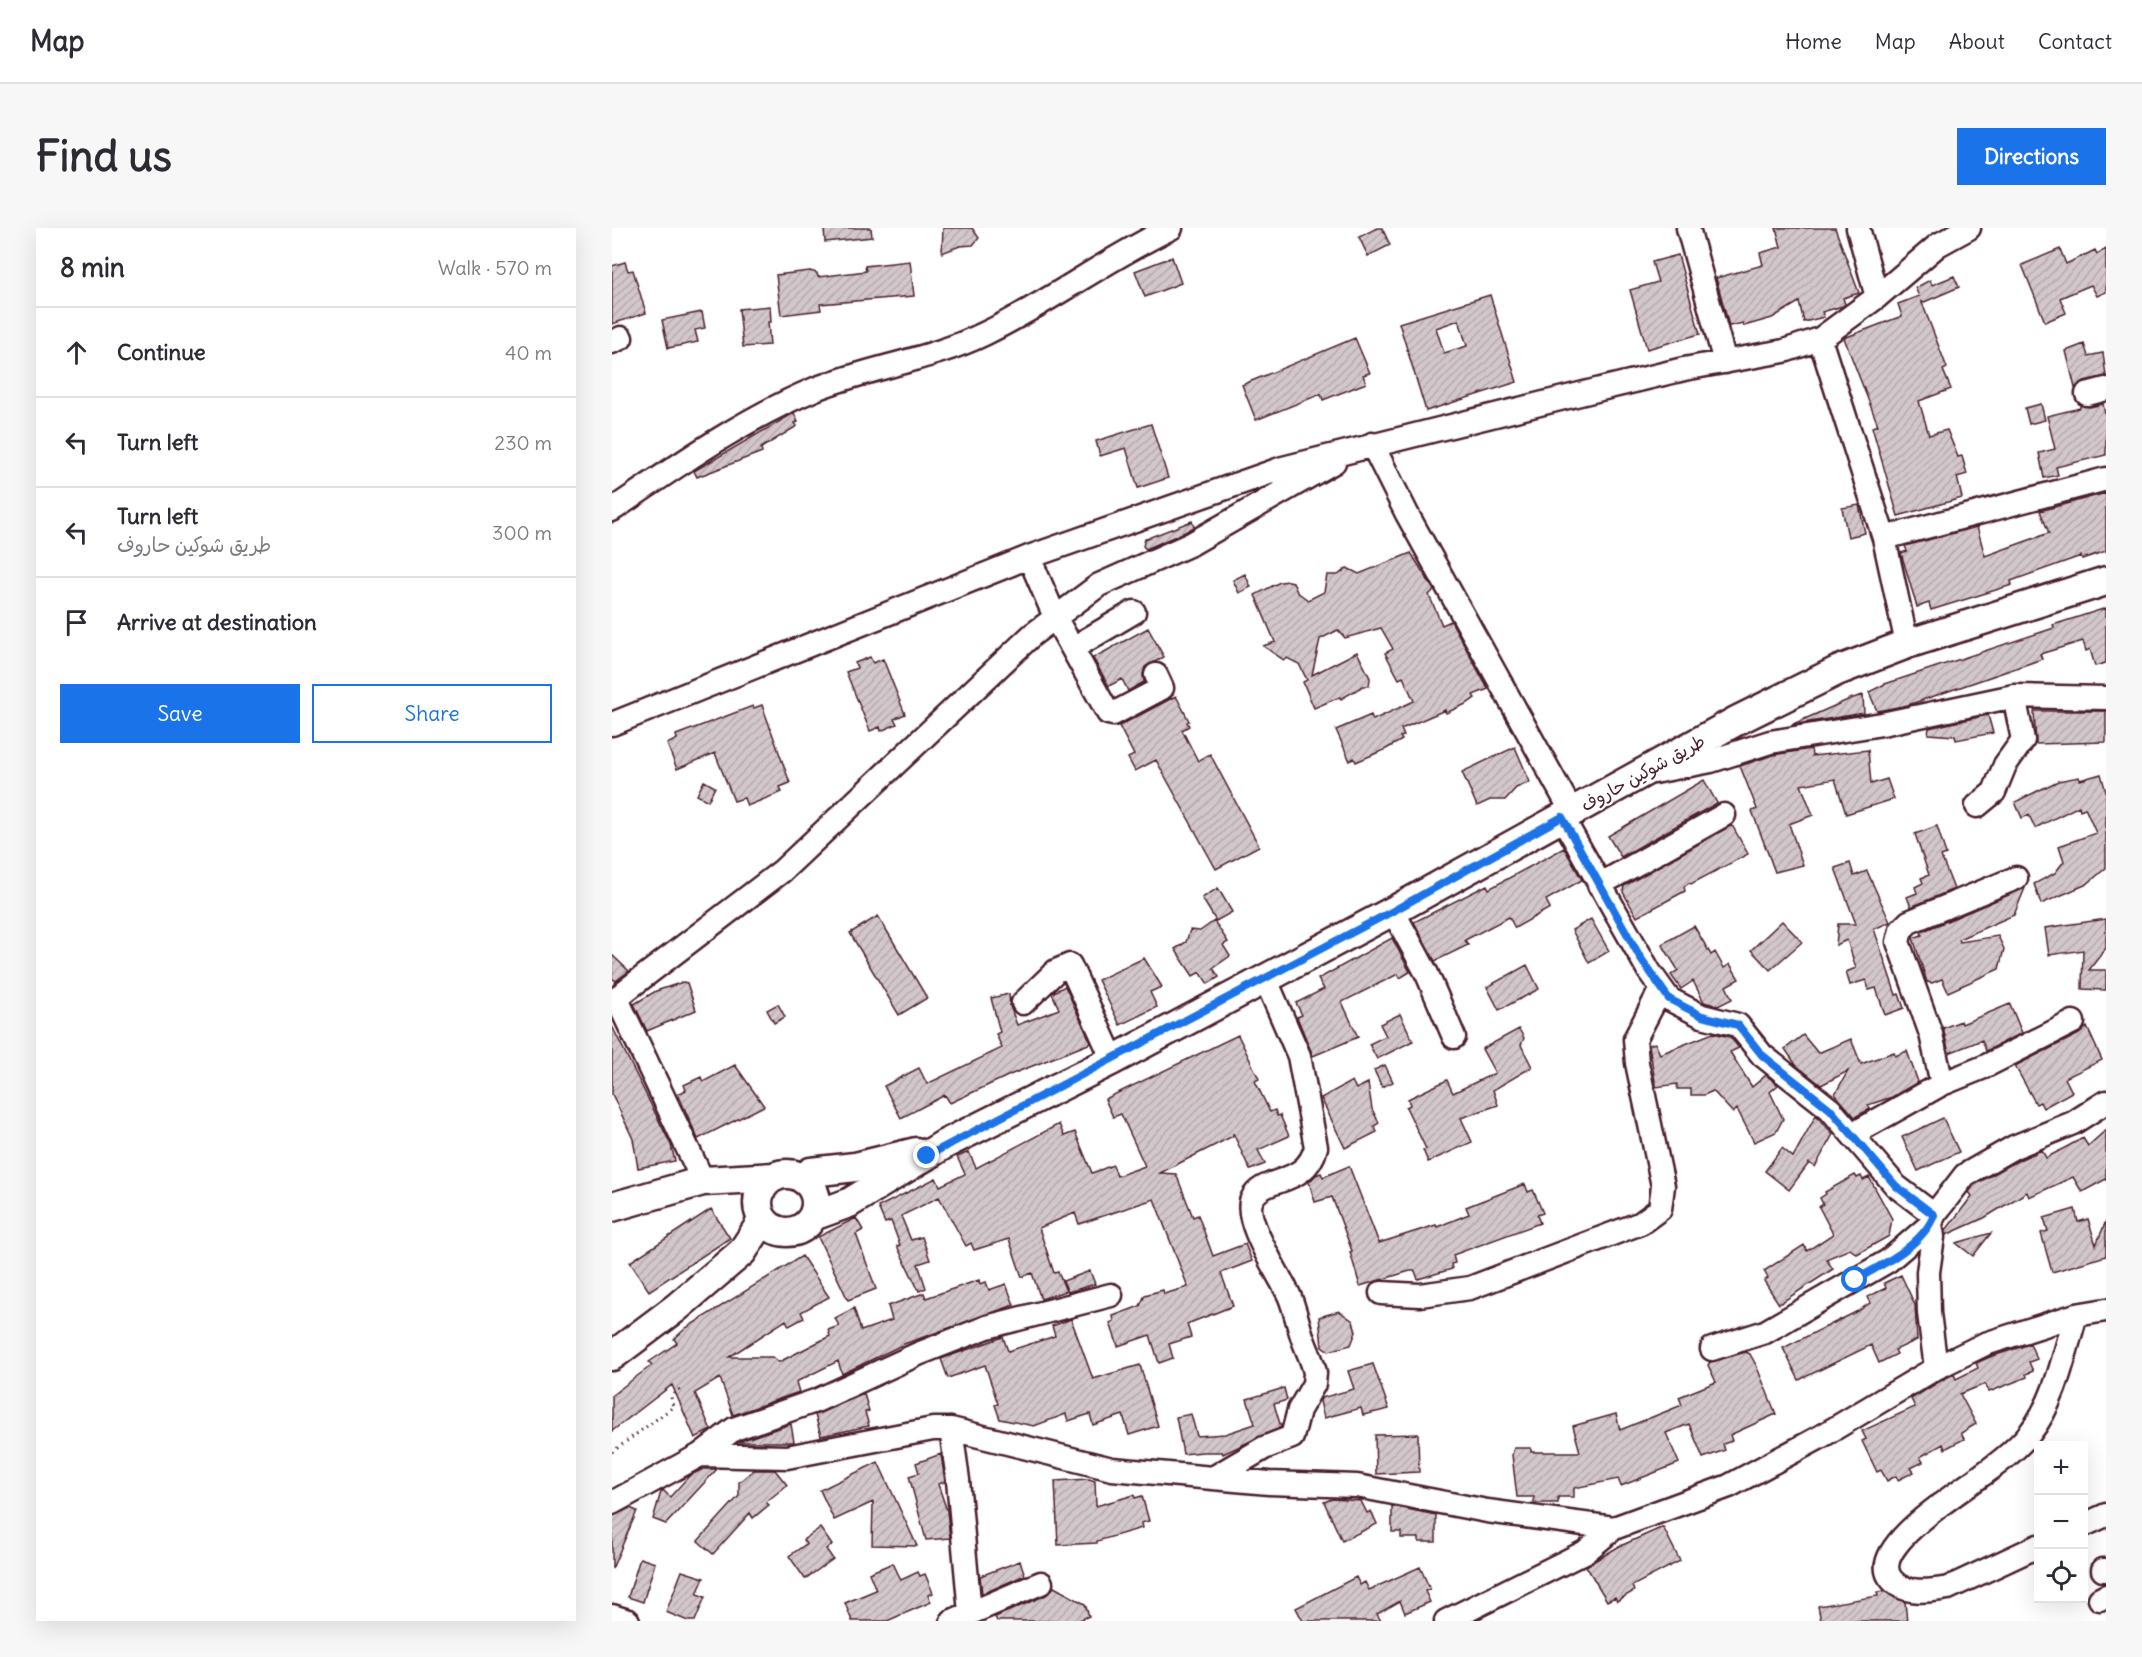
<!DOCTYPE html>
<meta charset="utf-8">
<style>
body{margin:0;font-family:Delius,"Playpen Sans Arabic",sans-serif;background:#f7f7f7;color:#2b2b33}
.controls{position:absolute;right:18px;bottom:18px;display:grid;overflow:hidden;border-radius:0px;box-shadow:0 6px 24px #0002}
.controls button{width:54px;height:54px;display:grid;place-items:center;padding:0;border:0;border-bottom:2px solid #e1e1e2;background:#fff;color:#2b2b33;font:30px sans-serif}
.stop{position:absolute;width:18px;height:18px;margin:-14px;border:4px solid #1a73e8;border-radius:50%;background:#fff}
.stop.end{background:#1a73e8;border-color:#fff;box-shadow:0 2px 6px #0008}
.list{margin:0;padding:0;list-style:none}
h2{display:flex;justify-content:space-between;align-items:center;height:78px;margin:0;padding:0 24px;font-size:26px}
h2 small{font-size:20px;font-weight:400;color:#7c7c81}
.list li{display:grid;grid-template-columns:39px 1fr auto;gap:18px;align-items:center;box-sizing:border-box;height:90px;padding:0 24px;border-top:2px solid #e1e1e2}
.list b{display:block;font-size:22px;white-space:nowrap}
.list p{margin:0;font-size:20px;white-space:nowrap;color:#7c7c81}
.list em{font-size:20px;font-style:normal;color:#7c7c81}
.actions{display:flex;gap:12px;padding:18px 24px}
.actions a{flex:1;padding:14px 0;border:2px solid #1a73e8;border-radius:0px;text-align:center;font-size:21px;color:#1a73e8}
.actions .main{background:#1a73e8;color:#fff}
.icon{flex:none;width:33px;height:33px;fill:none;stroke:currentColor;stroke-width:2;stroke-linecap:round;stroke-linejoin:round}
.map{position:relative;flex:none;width:1494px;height:1393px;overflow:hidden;border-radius:0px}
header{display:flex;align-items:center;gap:36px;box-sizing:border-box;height:84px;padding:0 30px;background:#fff;border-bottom:2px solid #e1e1e2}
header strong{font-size:28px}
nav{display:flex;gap:33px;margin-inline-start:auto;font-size:21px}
.intro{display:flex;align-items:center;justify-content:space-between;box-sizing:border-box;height:144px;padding:0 36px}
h1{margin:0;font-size:42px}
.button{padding:15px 27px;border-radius:0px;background:#1a73e8;color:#fff;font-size:21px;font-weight:700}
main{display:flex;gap:36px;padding:0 36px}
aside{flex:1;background:#fff;border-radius:0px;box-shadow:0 6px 24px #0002}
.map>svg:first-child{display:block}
.building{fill:url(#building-hatch);stroke:#4a1f2b;stroke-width:1.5;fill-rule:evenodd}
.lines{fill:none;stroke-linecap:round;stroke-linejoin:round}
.minor-casing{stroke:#4a1f2b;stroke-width:27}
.major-casing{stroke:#4a1f2b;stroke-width:33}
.path{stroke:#4a1f2b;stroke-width:3;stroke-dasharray:1.5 4.5;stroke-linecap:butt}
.minor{stroke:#fff;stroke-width:22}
.major{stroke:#fff;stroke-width:28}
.route{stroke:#1a73e8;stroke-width:8}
.labels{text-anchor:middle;stroke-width:4.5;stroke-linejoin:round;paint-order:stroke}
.street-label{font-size:18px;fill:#4a1f2b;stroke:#fff}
</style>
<header>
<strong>Map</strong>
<nav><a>Home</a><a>Map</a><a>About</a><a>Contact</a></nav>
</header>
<div class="intro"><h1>Find us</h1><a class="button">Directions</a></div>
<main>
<aside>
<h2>8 min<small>Walk · 570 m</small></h2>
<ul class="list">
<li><svg class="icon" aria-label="ahead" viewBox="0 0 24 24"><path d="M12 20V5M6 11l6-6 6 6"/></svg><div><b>Continue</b></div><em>40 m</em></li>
<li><svg class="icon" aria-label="left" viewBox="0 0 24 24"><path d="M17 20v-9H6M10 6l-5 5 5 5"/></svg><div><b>Turn left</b></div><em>230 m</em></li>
<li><svg class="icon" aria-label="left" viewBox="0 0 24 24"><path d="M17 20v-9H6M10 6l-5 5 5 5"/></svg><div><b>Turn left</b><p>طريق شوكين حاروف</p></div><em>300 m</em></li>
<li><svg class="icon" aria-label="arrive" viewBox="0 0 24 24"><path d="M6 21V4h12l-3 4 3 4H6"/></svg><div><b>Arrive at destination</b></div></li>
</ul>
<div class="actions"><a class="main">Save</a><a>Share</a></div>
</aside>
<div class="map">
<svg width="1494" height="1393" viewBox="0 0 1494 1393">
<defs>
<pattern id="building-hatch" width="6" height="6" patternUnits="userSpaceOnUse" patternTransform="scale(1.5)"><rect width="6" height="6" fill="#d2c7cb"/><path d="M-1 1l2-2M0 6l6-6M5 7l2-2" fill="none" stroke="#b6aaae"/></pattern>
</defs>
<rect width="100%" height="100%" fill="#fff"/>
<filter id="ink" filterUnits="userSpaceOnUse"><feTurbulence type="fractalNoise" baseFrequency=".0167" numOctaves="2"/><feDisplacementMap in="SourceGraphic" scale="12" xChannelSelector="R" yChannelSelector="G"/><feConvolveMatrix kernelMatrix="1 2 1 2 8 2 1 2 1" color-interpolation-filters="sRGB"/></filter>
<g filter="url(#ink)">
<path class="building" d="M212 0H259L260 9 213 14Z
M331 0H360L367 10 361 17 348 18 330 25Z
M765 0H770L778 17 756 28 747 9Z
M1164 0H1223L1247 65 1231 70 1233 76 1231 78 1210 84 1212 89 1192 94 1187 74 1160 90 1132 98 1131 95 1117 98 1104 50 1151 37 1148 25 1169 19Z
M1448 21 1454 36 1483 22 1485 26 1494 21V64L1485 68 1479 57 1448 70 1454 85 1433 94 1410 37Z
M1066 27 1088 106 1035 121 1018 62 1046 54 1040 34Z
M560 29 569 55 533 69 523 43Z
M298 33 302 68 208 76 209 82 169 87 164 47 198 43 205 45 206 49 254 43 253 38Z
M13 34 16 43 21 42 34 85 0 96V38Z
M1342 48 1347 59 1310 75 1309 72 1335 140 1331 142 1339 161 1307 173 1317 207 1335 202 1346 229 1350 228 1355 246 1345 249 1350 270 1286 288 1260 199 1266 197 1232 110 1290 88 1286 76 1307 68 1303 60 1318 52 1320 57Z
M878 67 905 154 814 183 787 95ZM847 92 855 118 832 125 824 100Z
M158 78 159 94H156L158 117 131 119 127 81Z
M90 84 93 100 83 102 86 114 56 120 50 92Z
M743 110 758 145 751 147 754 155 711 172 709 166 644 192 630 157Z
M1472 116 1476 128 1491 125 1494 148 1472 153 1463 160 1454 123Z
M1429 176 1433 192 1417 196 1413 180Z
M1491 176 1494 190V227L1444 239 1446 247 1432 250 1427 225 1443 221 1435 188 1468 180V177L1478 179Z
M182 185 186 194 183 195 185 198 149 220 150 224 85 249 82 243Z
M539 196 556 250 526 260 514 220 488 228 484 213Z
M1494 265V323L1470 331 1469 328 1399 353 1400 357 1319 382 1317 375 1305 379 1289 325 1295 323 1293 318 1365 299 1373 328 1437 305 1428 283Z
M1247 277 1253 305 1236 309 1230 280Z
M580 293 582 299 573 304 534 321 531 318 533 311Z
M799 325 822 362 817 367 830 397 839 393 876 461 861 467 863 470 856 475 834 485 833 482 789 501 792 508 788 509 790 512 774 521 744 534 742 530 738 533 724 502 759 487 761 492 802 473 791 449 787 451 773 425 781 421 769 400 733 410 726 402 708 411 700 447 745 424 758 450 757 458H751L729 471 728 469 702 480 691 454 695 452 687 436 675 430 672 432 651 418 663 414 643 367 668 354 677 353 681 354 685 364 696 372 712 364 715 347H726L735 340 747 346Z
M633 346 639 359 627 365 621 352Z
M1494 380V435L1483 438 1478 421 1474 423 1471 413 1428 426 1430 431 1296 477 1265 483 1257 464 1273 456 1442 400 1441 397Z
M536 400 552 429 533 439 531 446 532 454 516 463 510 451 497 458 481 430Z
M258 429 261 435 271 431 293 486 282 491 285 496 269 503 268 499 258 503 234 444 245 440 243 435Z
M1251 467 1252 485 1179 497 1238 471Z
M564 468 577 493 575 494 577 498 570 502 586 533 598 526 647 618 604 641 544 532 523 543 516 530 522 527 507 498Z
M150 477 178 555 168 559 170 564 135 578 132 570 122 573 103 525 65 541 55 516 65 511 64 507 141 478 142 480Z
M1422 483H1494V514L1424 516Z
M1376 487 1381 505 1344 512 1343 508 1316 506 1317 500Z
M903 519 918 554 904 560 893 572H878L865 578 850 544Z
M1199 521 1200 528 1256 522 1259 556 1275 551 1282 571 1234 586 1223 551 1189 557 1201 587 1177 596 1191 637 1163 644 1140 583 1145 581 1128 538 1161 527Z
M1489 546 1494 564V640L1475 656 1429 676 1422 656 1443 645 1452 633 1447 618 1484 605 1473 580 1468 582 1467 578 1423 600 1417 587 1410 590 1403 574 1446 553 1467 549 1468 552Z
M1092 552 1105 575 1009 629 996 608Z
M92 553 103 559 96 573 85 567Z
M1120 597 1136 626 1079 656 1077 655 1072 659 1073 663 1025 689 1011 664 1012 658Z
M1325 598 1334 626 1329 628 1342 661 1299 679 1295 669 1305 665 1303 659 1311 655 1309 650 1317 647 1303 606Z
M952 620 970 652 934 672 938 680 903 700 897 689 853 712 856 717 823 733 802 694 875 657 877 661Z
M1238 635 1242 648 1255 643 1278 694 1262 701 1284 767 1287 766 1292 780 1273 787 1264 760 1257 762 1254 752 1238 757 1234 744 1244 740 1235 712 1224 717 1226 696H1244L1223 640Z
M606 660 620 684 604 693 590 670Z
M1413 660 1402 687 1347 711 1348 714 1386 708 1392 721 1387 741 1336 764 1330 751 1320 755 1315 754 1301 710 1310 707 1309 704Z
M266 688 315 770 287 787 238 705Z
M979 691 997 723 977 735 960 702Z
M1494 691V720L1477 742H1494V762L1470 761 1471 722 1437 727 1433 700Z
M602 693 616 714 611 717 618 728 601 740 607 749 596 756 588 744 581 748 563 721 574 714 578 702 588 703Z
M1170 693 1190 714 1158 742 1139 722Z
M1082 698 1099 727 1103 724 1112 740 1118 736 1127 751 1114 758 1120 771 1106 778 1092 774 1081 753 1069 761 1059 747 1066 742 1050 716Z
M780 710 798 744 788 750 786 746 730 774 746 809 701 828 685 789 690 787 684 775 712 761 706 751Z
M0 727 17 743 4 753 0 750Z
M532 730 550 759 538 764 545 779 508 797 486 752Z
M915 737 927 761 887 782 875 759Z
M71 754 75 755 84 782 35 803 22 776 44 763Z
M453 758 479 815 400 846 338 875 333 867 289 890 272 858 307 840 315 856 390 820 384 806 388 804 379 770 397 766 398 778 405 797 447 781 440 765Z
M166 776 173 789 162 795 155 782Z
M1398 776 1410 805 1374 823 1370 812 1337 825 1331 800 1349 793 1350 796Z
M788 786 801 813 765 831 757 816 774 808 768 796Z
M0 798 59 917 63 933 26 940 21 911 0 866Z
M1475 799 1490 832 1453 850 1460 864 1431 880 1428 874 1424 876 1403 838 1467 806Z
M907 801 912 810 909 817 920 839 881 862 886 877 849 890 860 914 816 934 811 922 814 921 794 879 798 877 796 871 835 852 841 865 883 845 870 821Z
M1101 805 1118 809 1127 820 1118 824 1140 859 1154 847 1166 857 1158 864 1171 891 1164 904 1142 914 1125 881 1121 885 1101 863 1092 867H1079V861H1065V856L1044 859 1037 817 1043 815 1048 826Z
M626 807 647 851 643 853 658 884 663 882 665 888 668 887 677 908 646 922 653 936 638 942 621 905V908L548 945 564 946 581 989 586 987 601 1028 633 1016 640 1033 609 1045 621 1078 575 1096 579 1109 557 1116 561 1130 547 1135 538 1107 506 1118 498 1095 502 1093 501 1088 528 1078 533 1067 551 1062 552 1066 576 1059 542 971 467 996 463 985 427 1000 442 1045 446 1044 454 1063 429 1071 420 1045 410 1049 397 1011 362 1022 359 1015 354 1018 327 969 289 988 299 1012 310 1009 318 1032 306 1036 314 1060 307 1063 285 1018 288 1017 279 993 273 995 266 979 324 950 328 958 353 946 345 929 357 924 364 940 447 896 452 908 463 904 480 945 501 937 505 948 533 938 509 886 501 889 493 871Z
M1191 807 1206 825 1239 811 1249 836 1282 824 1283 828 1295 823 1306 854 1280 869 1256 877 1258 881 1243 889 1223 866 1236 843 1209 857 1184 837 1173 821Z
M123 837 152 878 86 911 66 866 74 862 72 857 89 849 91 854Z
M773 837 781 854 770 859 762 842Z
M740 853 744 861 756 855 760 881 767 895 762 898 765 904 733 920 709 870Z
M1204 887 1221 906 1203 939 1197 935 1177 962 1153 943 1170 920 1181 929Z
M1331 890 1347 924 1306 943 1290 909Z
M1494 902V951L1470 964 1461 949 1417 969 1415 964 1372 990 1334 1007V1002L1360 968 1357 964 1362 957 1407 932 1430 922 1434 930 1471 910 1476 918Z
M737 938 767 1015 824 997 825 999 857 986 854 979 913 956 916 964 921 962 931 985 925 987 928 995 841 1027 843 1035 839 1036 840 1041 806 1051 803 1043H798L748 1058 738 1024 740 1023 720 969 703 974 697 954 704 947 709 945 711 949Z
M1243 947 1245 950 1249 948 1251 952 1257 949 1280 991 1277 1008 1245 1026 1238 1021 1214 1031 1221 1041 1167 1076 1152 1053 1156 1050 1152 1043 1192 1017 1195 1023 1221 1006 1207 979 1211 976 1208 970 1214 966 1213 964Z
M99 981 118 1010 37 1063 18 1034Z
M1463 981 1466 994 1476 991 1484 1017 1494 993V1028L1440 1044 1429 1005 1436 1003 1432 990Z
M244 990 251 1002 244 1006 264 1061 236 1072 206 1009Z
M1379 1005 1361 1028 1344 1015Z
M190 1028 217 1069 189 1084 192 1090 177 1098 174 1092 117 1129H160L167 1134 218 1108 216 1102 227 1098 223 1090 242 1080 249 1103 280 1092 276 1078 312 1065 314 1070 367 1052 368 1056 374 1054 377 1062 394 1056 402 1077 292 1116 230 1146 226 1133 184 1154 187 1164 121 1187 108 1150 83 1165 99 1202 83 1210 60 1157 0 1203V1167L40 1137 37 1134 65 1115 62 1111 74 1100Z
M478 1043 483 1056 456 1064 451 1053Z
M1289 1047 1303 1077 1305 1112 1283 1122 1285 1126 1267 1135 1259 1117 1187 1152 1171 1120 1246 1083 1258 1075 1255 1069 1274 1060 1272 1055Z
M727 1083 741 1093 744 1104 739 1117 717 1123 710 1118 707 1089Z
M459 1091 481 1151 528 1137 546 1198 517 1207 511 1187 481 1197 478 1186 456 1193 454 1186 422 1198 388 1191 383 1177 386 1176 373 1137 336 1150 329 1131 391 1109 396 1123 443 1108 440 1098Z
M1418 1116 1425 1131 1417 1134 1421 1143 1414 1146 1415 1149 1377 1164 1373 1156 1348 1166 1364 1196 1349 1205 1352 1211 1333 1221 1331 1216 1308 1229 1311 1234 1299 1240 1302 1244 1286 1252 1284 1248 1275 1253 1269 1242 1265 1244 1250 1213 1254 1211 1250 1203 1303 1179 1299 1171 1330 1152 1342 1146 1344 1151 1366 1140 1364 1135 1378 1129Z
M1134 1124 1138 1126 1144 1137 1164 1186 1118 1207 1120 1213 1111 1216 1113 1222 1091 1230 1077 1196 1054 1205 1067 1235 1009 1258 1006 1251 962 1260V1269H946V1275H922V1269H905L900 1227 902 1220H919V1224H968L961 1198 1004 1186 1008 1202 1070 1177 1067 1169 1104 1154 1096 1137 1098 1134Z
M761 1136 777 1181 751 1187 749 1180 712 1190 708 1173 709 1170 742 1161 736 1143Z
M672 1160 675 1172 662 1176 669 1199 611 1226 610 1224H591L571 1226 564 1189 579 1186 585 1208 613 1206 643 1196 635 1171Z
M252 1166 257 1183 253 1184 257 1198 209 1208 203 1187Z
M179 1196 182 1214H127L128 1213Z
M806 1206 807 1244 764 1246 763 1207Z
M329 1226 333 1254 326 1256 335 1283 338 1310 314 1312 297 1248 307 1245 304 1235Z
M266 1234 305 1318 260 1317 261 1274 222 1292 208 1262Z
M91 1241H105L54 1296 41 1291 49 1264 51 1262 58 1269 77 1248Z
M142 1242H163L175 1257 154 1274 157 1277 141 1290 138 1285 101 1326 86 1313 127 1268V1254Z
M477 1251 483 1253 484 1278 522 1267 523 1270 530 1268 537 1293 529 1295 530 1300 485 1313V1315L446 1317 443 1253Z
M720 1271 749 1273 755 1285 759 1283 765 1296 730 1313 712 1274Z
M780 1278 824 1287V1314H807V1310H789V1304H780Z
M18 1280 25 1283 0 1341V1288Z
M1051 1299 1068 1333 1020 1358 1022 1363 1005 1373 1003 1369 995 1373 974 1338 1006 1319Z
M208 1300 220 1317 214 1321 221 1331 193 1351 177 1328 194 1316 191 1312Z
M28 1330 43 1335 31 1374 16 1369Z
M408 1333 413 1347 370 1366 368 1348Z
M281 1335 289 1352 306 1344 308 1348 313 1346 321 1365 316 1367 319 1374 275 1393H240L233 1375 264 1362 257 1345Z
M808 1339 818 1361 813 1363 818 1374 793 1385 788 1373 765 1386 769 1393H691L684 1380 744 1349 748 1357 753 1354 757 1362Z
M70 1343 92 1350 85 1366 93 1369 83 1393H76L54 1384Z
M442 1359 473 1376 477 1388 465 1393H385L383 1389 434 1367Z
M1272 1363 1293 1374 1295 1393H1209L1206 1378 1266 1368 1265 1364Z"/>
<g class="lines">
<g class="minor-casing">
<path id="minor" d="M1076 0 1113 134
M1246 0 1265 69
M1208 111 1272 310 1295 416
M0 114 9 110
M1475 166 1494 161
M760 216 795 286 960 584
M0 282C65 238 131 191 203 161 259 139 318 132 372 106 437 75 494 31 559 0
M1272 310 1494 251
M417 329 443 389 496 485 501 486 550 460 544 447
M461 420 522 384
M0 496 417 329 671 240 968 166 1072 141 1172 123 1208 111 1265 69 1326 17 1357 0
M1042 544 1099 533 1158 514 1270 496 1402 468 1494 470
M1365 578 1382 564 1393 537 1411 512 1402 468
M950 589 1037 743 1057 771 1090 788 1126 797 1150 827 1218 881 1284 958 1322 987
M987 657 1112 587
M781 683 815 746 842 809
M5 771 91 953
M411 775 444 743 458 737 501 832
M0 776 13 763 170 643 420 407 487 357 579 316 722 234
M1330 856 1319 806 1286 714 1289 702 1297 694 1404 650
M1241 906 1330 856 1372 839 1461 794
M769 1065 808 1067 858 1060 1029 995 1048 981 1051 958 1025 835 1023 811 1049 761
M1100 1121 1153 1104 1276 1033 1319 996
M1324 1140 1317 1085 1316 1044 1321 1009 1319 996 1322 987 1353 947 1402 919 1461 895 1494 874
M339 1201 346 1252 358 1385
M88 1227 122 1201 206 1172 306 1126 375 1099 499 1067
M601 1250 652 1220 680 1209 687 1182 702 1156 703 1145C701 1133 695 1123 691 1111 686 1097 683 1081 677 1067 668 1048 630 991 640 971 651 947 694 960 704 919L687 828 653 750
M0 1275 88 1227 175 1229 321 1201H339L500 1241 657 1255 745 1258 875 1283 1002 1300 1117 1258 1210 1208 1324 1140 1373 1116 1464 1087 1494 1082
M1472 1297 1494 1287
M1426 1318 1336 1360C1319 1363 1293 1367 1280 1352 1252 1321 1350 1263 1370 1247 1387 1235 1405 1221 1418 1205 1444 1172 1452 1126 1464 1087
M1491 1342H1494
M1488 1371 1494 1368
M0 1388 16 1393
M340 1393 429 1355
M834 1393 973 1324 1002 1300"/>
</g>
<g class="major-casing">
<path id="major" d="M146 975a29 29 0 1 1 58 0a29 29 0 1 1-58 0Z
M192 952 199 944 243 939 304 924
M0 979 91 953 163 949
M201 988 237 975 333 916 501 832 781 683 1126 492 1225 443 1295 416 1494 353
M0 1128 64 1080 130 1024 151 992"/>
</g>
<path class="path" d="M0 1224 61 1179 59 1169 69 1160"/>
<use href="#minor" class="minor"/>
<use href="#major" class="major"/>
</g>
</g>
<g class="lines" filter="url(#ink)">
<path class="route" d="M315 928 781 683 950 589 1028 729 1057 771 1090 788 1126 797 1150 827 1218 881 1284 958 1322 987C1311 1017 1270 1037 1243 1052"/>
</g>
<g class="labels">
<g class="street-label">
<text transform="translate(1031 545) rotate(-29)" y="6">طريق شوكين حاروف</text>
</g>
</g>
</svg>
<div class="controls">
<button>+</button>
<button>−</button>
<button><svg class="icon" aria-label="locate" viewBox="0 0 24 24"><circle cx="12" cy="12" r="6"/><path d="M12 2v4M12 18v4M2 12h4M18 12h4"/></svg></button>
</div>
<div class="stop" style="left:1243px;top:1052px"></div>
<div class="stop end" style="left:315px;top:928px"></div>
</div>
</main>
